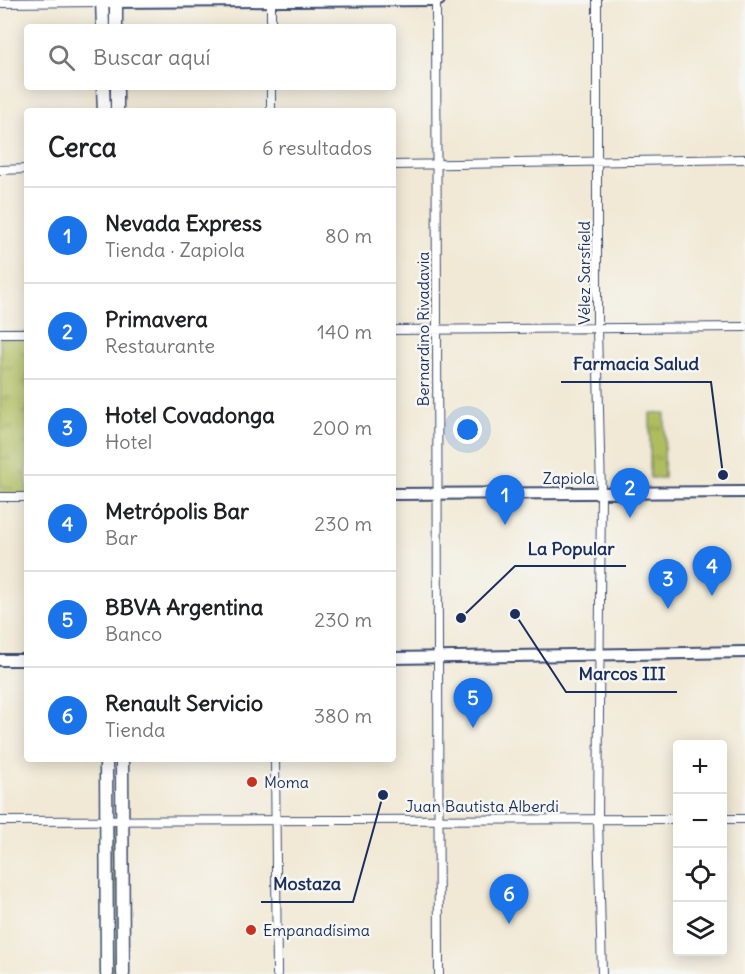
<!DOCTYPE html>
<html lang="es">
<meta charset="utf-8">
<style>
body{margin:0;font-family:Delius,sans-serif;background:#f6f6f6;color:#202124}
.controls{position:absolute;right:18px;bottom:18px;display:grid;overflow:hidden;border-radius:6px;box-shadow:0 3px 15px #0003}
.controls button{width:54px;height:54px;display:grid;place-items:center;padding:0;border:0;border-bottom:2px solid #e0e0e0;background:#fff;color:#202124;font:30px sans-serif}
.you{position:absolute;left:468px;top:430px;width:21px;height:21px;margin:-15px;border:4px solid #fff;border-radius:50%;background:#1a73e8;box-shadow:0 0 0 9px #1a73e833}
.badge{display:grid;place-items:center;width:39px;height:39px;border-radius:50%;background:#1a73e8;color:#fff;font-size:20px;font-weight:700}
.pin{position:absolute;translate:-50% -50px;filter:drop-shadow(0 2px 3px #0008)}
.pin::after{content:'';position:absolute;top:32px;width:21px;height:18px;background:inherit;clip-path:polygon(0 0,100% 0,50% 100%)}
.list{margin:0;padding:0;list-style:none}
h2{display:flex;justify-content:space-between;align-items:center;height:78px;margin:0;padding:0 24px;font-size:26px}
h2 small{font-size:20px;font-weight:400;color:#757577}
.list li{display:grid;grid-template-columns:39px 1fr auto;gap:18px;align-items:center;box-sizing:border-box;height:96px;padding:0 24px;border-top:2px solid #e0e0e0}
.list b{display:block;font-size:22px;white-space:nowrap}
.list p{margin:0;font-size:20px;white-space:nowrap;color:#757577}
.list em{font-size:20px;font-style:normal;color:#757577}
.icon{flex:none;width:33px;height:33px;fill:none;stroke:currentColor;stroke-width:2;stroke-linecap:round;stroke-linejoin:round}
.map{position:relative;flex:none;width:745px;height:974px;overflow:hidden}
.search{position:absolute;background:#fff;box-shadow:0 3px 15px #0003;left:24px;top:24px;width:372px;height:66px;display:flex;align-items:center;gap:15px;box-sizing:border-box;padding:0 21px;border-radius:6px;color:#757577;font-size:22px}
.panel{position:absolute;background:#fff;box-shadow:0 3px 15px #0003;left:24px;top:108px;width:372px;height:654px;border-radius:6px}
.map>svg:first-child{display:block}
.grass{fill:url(#grass-tufts);stroke:#66765e;stroke-width:1.5}
.lines{fill:none;stroke-linecap:round;stroke-linejoin:round}
.street-casing{stroke:#3b4b70;stroke-width:10}
.secondary-casing{stroke:#3b4b70;stroke-width:14}
.primary-casing{stroke:#3b4b70;stroke-width:15}
.street{stroke:#fff;stroke-width:8}
.secondary{stroke:#fff;stroke-width:10}
.primary{stroke:#fff;stroke-width:12}
.poi-dot{fill:#c8321e;stroke:#f6f6f2;stroke-width:2}
.labels{text-anchor:middle;stroke-width:5;stroke-linejoin:round;paint-order:stroke}
.street-label{font-size:16px;fill:#1b2f5e;stroke:#f6f6f2}
.poi-label{font-size:16px;fill:#1b2f5e;stroke:#f6f6f2;text-anchor:start}
.leader{fill:none;stroke:#1b2f5e;stroke-width:2}
.callout-dot{fill:#1b2f5e;stroke:#f6f6f2;stroke-width:2}
.callout-label{font-size:18px;text-anchor:middle;font-weight:bold;fill:#1b2f5e;stroke:#f6f6f2;stroke-width:5;stroke-linejoin:round;paint-order:stroke}
</style>
<div class="map">
<svg width="745" height="974" viewBox="0 0 745 974">
<defs>
<pattern id="grass-tufts" width="24" height="20" patternUnits="userSpaceOnUse" patternTransform="scale(1.5)"><rect width="24" height="20" fill="#b0bd5f"/><path d="M3 7l-1-3M5 7V3M7 7l1-3M15 17l-1-3M17 17v-4M19 17l1-3" fill="none" stroke="#8e9a52"/></pattern>
</defs>
<rect width="100%" height="100%" fill="#f6f6f2"/>
<filter id="ink" filterUnits="userSpaceOnUse"><feTurbulence type="fractalNoise" baseFrequency=".0167" numOctaves="2"/><feDisplacementMap in="SourceGraphic" scale="12" xChannelSelector="R" yChannelSelector="G"/><feConvolveMatrix kernelMatrix="1 2 1 2 8 2 1 2 1" color-interpolation-filters="sRGB"/></filter>
<filter id="wash" filterUnits="userSpaceOnUse"><feTurbulence type="fractalNoise" baseFrequency=".008" numOctaves="4" result="noise"/><feDisplacementMap in="SourceGraphic" scale="24" xChannelSelector="R" yChannelSelector="G"/><feGaussianBlur stdDeviation="1.35" result="paint"/><feColorMatrix in="noise" values="0 0 0 0 0 0 0 0 0 0 0 0 0 0 0 0 0 1.4 0 .05"/><feComposite in="paint" operator="in"/></filter>
<g filter="url(#wash)">
<rect width="100%" height="100%" fill="#f1e9d5"/>
<path class="grass" d="M0 333H27V497H0Z
M650 413H665L664 478H650Z
M113 825 118 827 119 974H111L110 827Z"/>
</g>
<g filter="url(#ink)">
<g class="lines">
<g class="street-casing">
<path id="street" d="M271 0V27
M436 0 439 974
M597 0V328L601 493 598 820 602 974
M0 3 102 2
M271 87V111
M393 165 745 159
M0 170 27 169
M393 330 745 327
M0 333H27
M0 497H27
M275 759 277 974
M722 819H745
M0 821 678 819"/>
</g>
<g class="secondary-casing">
<path id="secondary" d="M102 2 439 0
M393 494 745 492
M393 658 745 652
M0 660H27"/>
</g>
<g class="primary-casing">
<path id="primary" d="M102 0 103 27
M116 0V27
M103 87 104 111
M117 87V111
M106 759 107 974
M122 759 123 974"/>
</g>
<use href="#street" class="street"/>
<use href="#secondary" class="secondary"/>
<use href="#primary" class="primary"/>
</g>
</g>
<g class="poi-dot">
<circle cx="252" cy="782" r="6"/>
<circle cx="251" cy="930" r="6"/>
</g>
<g class="labels">
<g class="street-label">
<text transform="translate(584 273) rotate(-90)" y="6">Vélez Sarsfield</text>
<text transform="translate(423 329) rotate(-90)" y="6">Bernardino Rivadavia</text>
<text x="569" y="484">Zapiola</text>
<text x="482" y="812">Juan Bautista Alberdi</text>
</g>
<g class="poi-label">
<text x="264" y="788">Moma</text>
<text x="263" y="936">Empanadísima</text>
</g>
</g>
<path class="leader" d="M723 475L711 382H561M461 618L515 566H626M515 614L566 692H677M383 795L353 902H261"/>
<g class="callout-dot">
<circle cx="723" cy="475" r="6"/>
<circle cx="461" cy="618" r="6"/>
<circle cx="515" cy="614" r="6"/>
<circle cx="383" cy="795" r="6"/>
</g>
<g class="callout-label">
<text x="636" y="370">Farmacia Salud</text>
<text x="571" y="555">La Popular</text>
<text x="622" y="680">Marcos III</text>
<text x="307" y="890">Mostaza</text>
</g>
</svg>
<div class="controls">
<button>+</button>
<button>−</button>
<button><svg class="icon" aria-label="locate" viewBox="0 0 24 24"><circle cx="12" cy="12" r="6"/><path d="M12 2v4M12 18v4M2 12h4M18 12h4"/></svg></button>
<button><svg class="icon" aria-label="layers" viewBox="0 0 24 24"><path d="M12 4l9 5-9 5-9-5zM3 14l9 5 9-5"/></svg></button>
</div>
<div class="you"></div>
<div class="pin badge" style="left:505px;top:525px">1</div>
<div class="pin badge" style="left:630px;top:518px">2</div>
<div class="pin badge" style="left:668px;top:609px">3</div>
<div class="pin badge" style="left:712px;top:596px">4</div>
<div class="pin badge" style="left:473px;top:728px">5</div>
<div class="pin badge" style="left:509px;top:924px">6</div>
<div class="search"><svg class="icon" aria-label="search" viewBox="0 0 24 24"><circle cx="10" cy="10" r="6"/><path d="M15 15l6 6"/></svg>Buscar aquí</div>
<section class="panel">
<h2>Cerca<small>6 resultados</small></h2>
<ul class="list">
<li><span class="badge">1</span><div><b>Nevada Express</b><p>Tienda · Zapiola</p></div><em>80 m</em></li>
<li><span class="badge">2</span><div><b>Primavera</b><p>Restaurante</p></div><em>140 m</em></li>
<li><span class="badge">3</span><div><b>Hotel Covadonga</b><p>Hotel</p></div><em>200 m</em></li>
<li><span class="badge">4</span><div><b>Metrópolis Bar</b><p>Bar</p></div><em>230 m</em></li>
<li><span class="badge">5</span><div><b>BBVA Argentina</b><p>Banco</p></div><em>230 m</em></li>
<li><span class="badge">6</span><div><b>Renault Servicio</b><p>Tienda</p></div><em>380 m</em></li>
</ul>
</section>
</div>
